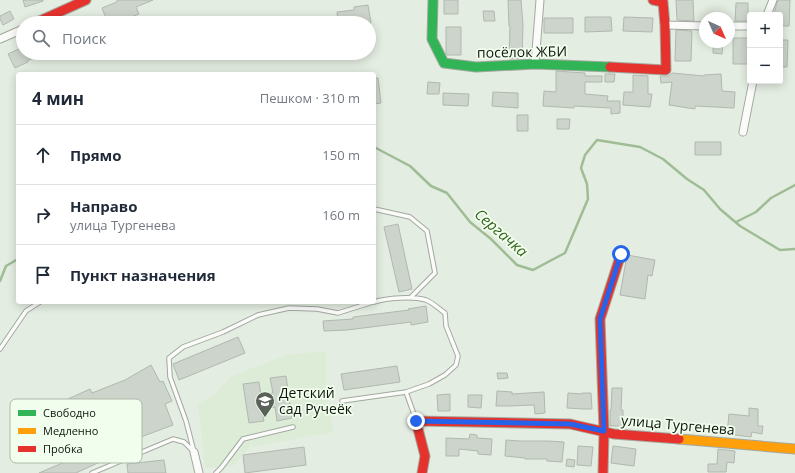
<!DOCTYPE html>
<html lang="ru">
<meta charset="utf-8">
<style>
body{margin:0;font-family:"Open Sans",sans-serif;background:#f6f6f7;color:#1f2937}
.controls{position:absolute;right:12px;top:12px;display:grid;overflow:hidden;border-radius:4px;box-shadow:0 2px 10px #0003}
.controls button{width:36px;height:36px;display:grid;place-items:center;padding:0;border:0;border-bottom:1px solid #e0e1e3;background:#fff;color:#1f2937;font:20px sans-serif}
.compass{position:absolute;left:699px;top:12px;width:36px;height:36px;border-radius:50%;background:#fff;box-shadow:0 2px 10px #0003;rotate:135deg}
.stop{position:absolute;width:12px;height:12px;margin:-9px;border:3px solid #2563eb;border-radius:50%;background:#fff}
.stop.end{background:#2563eb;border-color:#fff;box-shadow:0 1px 4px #0008}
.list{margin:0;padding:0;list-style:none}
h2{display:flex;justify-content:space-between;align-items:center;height:52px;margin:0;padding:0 16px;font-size:17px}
h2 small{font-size:13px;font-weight:400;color:#747a83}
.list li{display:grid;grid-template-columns:26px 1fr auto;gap:12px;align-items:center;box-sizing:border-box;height:60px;padding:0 16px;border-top:1px solid #e0e1e3}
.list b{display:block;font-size:15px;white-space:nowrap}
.list p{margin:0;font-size:13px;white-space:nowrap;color:#747a83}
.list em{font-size:13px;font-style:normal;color:#747a83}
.icon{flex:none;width:22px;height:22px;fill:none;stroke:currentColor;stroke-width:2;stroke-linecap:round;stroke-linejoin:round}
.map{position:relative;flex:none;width:795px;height:473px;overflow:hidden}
.search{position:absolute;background:#fff;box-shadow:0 2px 10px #0003;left:16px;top:16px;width:360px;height:44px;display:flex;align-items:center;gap:10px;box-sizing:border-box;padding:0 14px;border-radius:22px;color:#747a83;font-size:15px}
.panel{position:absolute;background:#fff;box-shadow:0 2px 10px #0003;left:16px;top:72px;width:360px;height:232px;border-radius:4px}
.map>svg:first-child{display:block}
.built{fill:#dcecd7}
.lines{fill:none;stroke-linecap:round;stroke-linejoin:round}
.stream{stroke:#9fbd95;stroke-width:2.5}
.building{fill:#cdd4cb;stroke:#b1b8af}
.lane-casing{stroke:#a2a9a0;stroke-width:5.5}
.street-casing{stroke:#a2a9a0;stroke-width:9}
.fast-casing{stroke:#a2a9a0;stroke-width:11}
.slow-casing{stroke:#a2a9a0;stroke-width:11}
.jam-casing{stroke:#a2a9a0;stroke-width:11}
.lane{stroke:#fbfcfa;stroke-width:3.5}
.street{stroke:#fbfcfa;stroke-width:7}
.fast{stroke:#30b455;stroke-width:9}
.slow{stroke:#ff9f0a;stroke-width:9}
.jam{stroke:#e5322d;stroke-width:9}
.route{stroke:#2563eb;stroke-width:5}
.labels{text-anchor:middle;stroke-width:3.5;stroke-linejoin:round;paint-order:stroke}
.street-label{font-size:14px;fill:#0f150e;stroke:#f1feed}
.poi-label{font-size:14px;fill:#0f150e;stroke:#f1feed;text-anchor:start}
.water-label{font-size:15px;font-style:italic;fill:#33631e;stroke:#f1feed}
.key{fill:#f1feed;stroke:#adb8aa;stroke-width:1}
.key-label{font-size:11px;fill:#0f150e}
</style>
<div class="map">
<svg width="795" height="473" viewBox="0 0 795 473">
<rect width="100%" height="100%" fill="#e4ede1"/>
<path class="built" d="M326 351V396L334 432 250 447 233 466 205 468 198 404 214 395 232 376 287 355Z"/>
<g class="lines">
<path class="stream" d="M374 147 410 166 431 186 447 193 470 222 491 239 517 265 533 270 565 253 588 199 587 184 581 168 585 155 597 140 640 147 663 159 687 179 704 190 720 209 740 226 780 250 795 249
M736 222 756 212 771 198 795 185
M0 281 6 266 18 259"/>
</g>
<path class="building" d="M23 0H43V1L25 7Z
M117 0H153L136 7 139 14 125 20V19L114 23H108L102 8 117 2Z
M444 0H458V14H444Z
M508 0H521L523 25 522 58 509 59 510 26H509Z
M676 0H693L694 21 677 20Z
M778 0H790L789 26H780V15H774L775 10Z
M736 3H748V21H735Z
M368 5 371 23H338L337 12 354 10V7Z
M10 11 14 19 3 25 0 19V16Z
M483 11H494L495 21H484Z
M585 17H611L612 31 585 32Z
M624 17 653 18 652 32 623 31Z
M544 18H573V33H544Z
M446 27H461V55H447L446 53Z
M676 30 692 31 691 61H675Z
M733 38H748V64H733Z
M780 40H788L787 67H780Z
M713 42H723L722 54 713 53Z
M21 48 23 53H44L27 61 28 62 15 68 8 54Z
M556 71 585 73V76H602V82H585V94L608 96 607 101H620V113L611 114V108L574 106V108L543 106 544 91 556 92Z
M672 73 704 76V75L721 74 722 91 735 92 734 108 695 106V109L669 105 672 82 661 83 660 76H669Z
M605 74H615L614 82H605Z
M633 75 648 76V94H652L650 107 623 105 624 92H633Z
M374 78H378L381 103 374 104Z
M428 82 440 83 439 94H427Z
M493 92 518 93V108L492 106Z
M443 93 469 94 468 106 443 105Z
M517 115H528V131H517Z
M557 119H570L569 129H557Z
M695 142H721V155H695Z
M398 224 412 289 399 292 384 227Z
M627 255 655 260 652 276 648 275 645 299 620 295Z
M426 306 428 322 411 325V322L347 330 324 331 323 321 353 319V317L409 310 408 309Z
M238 337 245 353 179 380 173 364Z
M151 365 160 382 163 381 172 401 165 404 173 425 114 447 117 454 76 473H39L67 461 53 428 32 436 24 415 57 403V404L90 389 92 393 125 380Z
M397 366 400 382 344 390 341 374Z
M497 373H507L508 378 498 379Z
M286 376 292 418 277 421 275 407 262 409 264 421 249 423 243 384 259 382 261 395 273 393 270 378Z
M612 388H622L621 410H623V426H610V410H611Z
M497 391 512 392V394L544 392 545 413 535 414 534 405 510 406H496Z
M568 393 582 394V393H591L592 409H583L567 408Z
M450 394V411H438L437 395Z
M468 395H482L481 408 468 407Z
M749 408 758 409V426H763L762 434 752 432 751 437 727 434 729 414 749 416Z
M470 434 477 435V438L492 439 491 455 478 454V451L459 449V456H446V438L469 439Z
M506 440 520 441H548L564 442 562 462 547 461V459H525V458L505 456Z
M578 446 593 447 591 466 577 465Z
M613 446 636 449 634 466 611 463Z
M304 447 306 465 245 473 243 455Z
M718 449 735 451 734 463 727 462 726 472H708V464H717Z
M567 459 575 460 574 467 566 466Z
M164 460 166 473H128L127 464Z"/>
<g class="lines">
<g class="lane-casing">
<path id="lane" d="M374 209 410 217 427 231 435 273 411 297
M374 302C387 298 412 296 426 300 432 302 439 309 445 313L446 326 458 356 456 365 445 375 429 384 406 392 416 420
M0 349 26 311 40 302
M342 401 406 392
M194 452 186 421 170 377 169 358 183 347 223 332 258 315 289 308 317 309 338 313 373 302
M92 473 173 439 184 442 194 452
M216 473 221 468 243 439 293 427"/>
</g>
<g class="street-casing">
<path id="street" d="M767 15 773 0
M665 25 705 26
M729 26H750
M0 39 23 29
M535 64 540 0
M743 132 753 81
M194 452 199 473"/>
</g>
<g class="fast-casing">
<path id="fast" d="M433 0 432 39 444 63 476 67 535 64 610 67"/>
</g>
<g class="slow-casing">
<path id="slow" d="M679 439 795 449"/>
</g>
<g class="jam-casing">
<path id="jam" d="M35 23 86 0
M610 67 666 70 665 25 663 2 653 0
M422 473 425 456 416 421 570 424 614 434 679 439
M603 473 604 431 600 319 621 254"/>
</g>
<use href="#lane" class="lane"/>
<use href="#street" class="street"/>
<use href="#fast" class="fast"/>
<use href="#slow" class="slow"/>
<use href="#jam" class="jam"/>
</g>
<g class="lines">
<path class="route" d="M416 421 570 424 604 431 600 319 621 254"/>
</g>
<defs>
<g id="school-pin" transform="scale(1)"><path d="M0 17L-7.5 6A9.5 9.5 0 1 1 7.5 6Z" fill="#5a6158" stroke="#f1feed"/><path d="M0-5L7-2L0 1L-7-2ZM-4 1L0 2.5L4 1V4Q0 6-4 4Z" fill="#fff"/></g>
</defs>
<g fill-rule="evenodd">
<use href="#school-pin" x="265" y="401"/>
</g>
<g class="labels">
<g class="street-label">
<text transform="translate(522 52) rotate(-1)" y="5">посёлок ЖБИ</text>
<text transform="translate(678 425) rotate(5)" y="5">улица Тургенева</text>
</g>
<g class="poi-label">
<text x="279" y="398">Детский<tspan x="279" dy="16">сад Ручеёк</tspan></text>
</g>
<g class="water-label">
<text transform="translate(501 233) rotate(41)" y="5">Сергачка</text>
</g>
</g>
<rect x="10" y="399" width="132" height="64" rx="6" class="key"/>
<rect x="18" y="410" width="18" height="6" fill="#30b455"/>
<rect x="18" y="428" width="18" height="6" fill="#ff9f0a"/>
<rect x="18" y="446" width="18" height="6" fill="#e5322d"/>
<g class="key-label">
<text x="43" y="417">Свободно</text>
<text x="43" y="435">Медленно</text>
<text x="43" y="453">Пробка</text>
</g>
</svg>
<div class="controls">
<button>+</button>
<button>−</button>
</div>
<svg class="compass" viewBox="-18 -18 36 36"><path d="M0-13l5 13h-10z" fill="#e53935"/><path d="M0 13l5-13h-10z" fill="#747a83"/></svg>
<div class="stop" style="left:621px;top:254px"></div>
<div class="stop end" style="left:416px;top:421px"></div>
<div class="search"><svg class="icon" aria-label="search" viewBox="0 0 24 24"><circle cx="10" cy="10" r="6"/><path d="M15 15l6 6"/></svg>Поиск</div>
<section class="panel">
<h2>4 мин<small>Пешком · 310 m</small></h2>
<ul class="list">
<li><svg class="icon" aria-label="ahead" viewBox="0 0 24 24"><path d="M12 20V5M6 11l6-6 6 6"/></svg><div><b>Прямо</b></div><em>150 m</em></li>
<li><svg class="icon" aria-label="right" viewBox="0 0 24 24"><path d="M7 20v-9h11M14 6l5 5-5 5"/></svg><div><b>Направо</b><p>улица Тургенева</p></div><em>160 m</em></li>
<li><svg class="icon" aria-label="arrive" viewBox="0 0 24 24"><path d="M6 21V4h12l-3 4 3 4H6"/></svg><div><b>Пункт назначения</b></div></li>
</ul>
</section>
</div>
